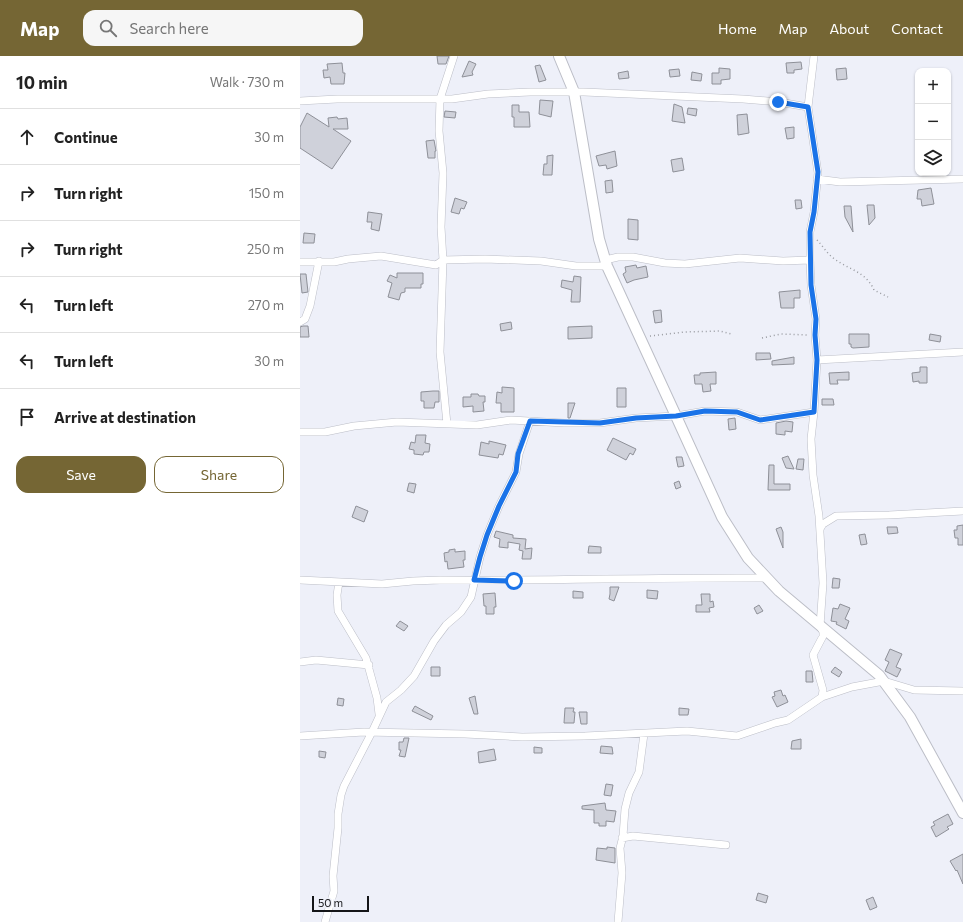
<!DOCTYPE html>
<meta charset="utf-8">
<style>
body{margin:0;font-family:Commissioner,sans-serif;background:#f6f6f6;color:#222}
.controls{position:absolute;right:12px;top:12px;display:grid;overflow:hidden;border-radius:8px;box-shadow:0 1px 3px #0004}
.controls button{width:36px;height:36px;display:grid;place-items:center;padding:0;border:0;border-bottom:1px solid #e0e0e0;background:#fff;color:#222;font:20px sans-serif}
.scale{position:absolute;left:12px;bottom:10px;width:57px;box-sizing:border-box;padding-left:4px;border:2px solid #141518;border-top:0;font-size:11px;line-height:14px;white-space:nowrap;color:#141518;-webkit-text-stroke:3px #eef0f9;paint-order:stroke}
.stop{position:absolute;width:12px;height:12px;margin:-9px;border:3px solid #1a73e8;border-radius:50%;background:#fff}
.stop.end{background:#1a73e8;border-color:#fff;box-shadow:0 1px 4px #0008}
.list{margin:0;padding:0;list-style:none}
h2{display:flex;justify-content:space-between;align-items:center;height:52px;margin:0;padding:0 16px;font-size:17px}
h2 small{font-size:13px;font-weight:400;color:#767676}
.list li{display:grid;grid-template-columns:26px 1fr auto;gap:12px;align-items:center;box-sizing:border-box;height:56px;padding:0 16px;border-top:1px solid #e0e0e0}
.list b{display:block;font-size:15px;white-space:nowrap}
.list em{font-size:13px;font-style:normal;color:#767676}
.actions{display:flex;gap:8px;padding:12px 16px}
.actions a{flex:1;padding:9px 0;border:1px solid #756634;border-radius:12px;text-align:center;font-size:14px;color:#756634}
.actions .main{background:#756634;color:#fff}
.icon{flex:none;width:22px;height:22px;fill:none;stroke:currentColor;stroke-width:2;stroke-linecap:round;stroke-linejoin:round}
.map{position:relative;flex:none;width:663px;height:866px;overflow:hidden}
header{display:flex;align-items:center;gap:24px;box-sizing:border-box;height:56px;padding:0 20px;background:#756634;color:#fff}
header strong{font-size:19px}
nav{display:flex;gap:22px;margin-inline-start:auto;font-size:14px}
.search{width:280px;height:36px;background:#f6f6f6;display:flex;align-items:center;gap:10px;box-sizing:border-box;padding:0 14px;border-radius:12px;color:#767676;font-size:15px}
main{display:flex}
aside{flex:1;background:#fff}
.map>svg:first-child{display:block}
.building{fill:#cfd1da;stroke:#8e9098}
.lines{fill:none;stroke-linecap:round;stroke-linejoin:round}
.street-casing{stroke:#bcbec7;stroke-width:8}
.secondary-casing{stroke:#bcbec7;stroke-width:12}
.path{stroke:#999ba1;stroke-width:1.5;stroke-dasharray:1 3;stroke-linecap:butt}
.street{stroke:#fff;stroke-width:7}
.secondary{stroke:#fff;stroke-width:10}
.route{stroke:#1a73e8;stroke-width:5}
</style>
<header>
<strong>Map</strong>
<div class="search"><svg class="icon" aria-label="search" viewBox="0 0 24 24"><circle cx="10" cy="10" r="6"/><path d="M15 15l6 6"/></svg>Search here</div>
<nav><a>Home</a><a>Map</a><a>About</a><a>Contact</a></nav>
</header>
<main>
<aside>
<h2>10 min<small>Walk · 730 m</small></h2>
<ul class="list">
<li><svg class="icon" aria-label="ahead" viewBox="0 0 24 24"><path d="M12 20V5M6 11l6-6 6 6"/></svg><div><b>Continue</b></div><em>30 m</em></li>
<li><svg class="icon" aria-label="right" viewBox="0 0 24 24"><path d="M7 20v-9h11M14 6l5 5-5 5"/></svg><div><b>Turn right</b></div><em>150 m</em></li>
<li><svg class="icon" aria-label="right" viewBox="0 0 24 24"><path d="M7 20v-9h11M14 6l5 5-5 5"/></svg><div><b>Turn right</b></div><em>250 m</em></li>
<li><svg class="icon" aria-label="left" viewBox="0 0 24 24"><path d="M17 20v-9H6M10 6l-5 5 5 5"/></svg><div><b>Turn left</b></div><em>270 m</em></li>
<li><svg class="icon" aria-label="left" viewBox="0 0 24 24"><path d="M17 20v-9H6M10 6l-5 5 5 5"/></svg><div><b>Turn left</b></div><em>30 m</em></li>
<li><svg class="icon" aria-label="arrive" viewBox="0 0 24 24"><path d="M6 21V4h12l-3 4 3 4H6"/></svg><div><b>Arrive at destination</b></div></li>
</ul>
<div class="actions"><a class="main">Save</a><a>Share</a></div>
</aside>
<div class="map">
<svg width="663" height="866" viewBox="0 0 663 866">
<rect width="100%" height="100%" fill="#eef0f9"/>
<path class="building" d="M137 0H149L146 8H138Z
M169 5 176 8 172 16 173 19 162 21Z
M501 6 502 13 494 14V17H487L486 7Z
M42 7 43 17H45L44 28H31L30 21 24 22 23 14H28L27 8Z
M240 9 246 24 239 26 235 10Z
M419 12 430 13V23L421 24V28H412V17H419Z
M546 12 547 23 537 24 536 13Z
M379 13 380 20 370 21 369 14Z
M328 15 329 22 319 23 318 17Z
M392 16 402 18 401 25 391 24Z
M240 44 253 45 251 61 239 58Z
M374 48 382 51 385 67 372 65Z
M212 49H219V56H229L230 71H214V61H212Z
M388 52 397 53 396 60 387 58Z
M145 55 156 56 155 62 144 61Z
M7 57 29 71 28 62 37 61 38 63 47 62 48 73H33L51 85 32 113 0 92V71Z
M447 58 449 77 438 79 437 59Z
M494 71V82L487 83 485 72Z
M134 84 136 95H135V102H128L126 85Z
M315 95 317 110 307 113 306 109 299 110 296 100Z
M253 99 252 119H243L244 108H247V100Z
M382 102 384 114 373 116 371 104Z
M312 124 313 136 306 137 305 125Z
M631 132 634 148 622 150 621 143H617L618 134Z
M155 142 167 146 164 153 161 152 159 158 151 156Z
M495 144H501L502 152 496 153Z
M567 149H574L575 162 569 169Z
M544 150H551L553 176 545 161Z
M68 156 82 158 79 175 71 173 72 166H67Z
M328 163 338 164V184L328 183Z
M4 177 15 178 14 187H3Z
M336 209 337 212 346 210 348 221 334 224 327 227 323 218 326 216 325 211Z
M97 217H123V228H121V232H105V236L101 237 99 244 88 241 92 227 87 225 90 219 97 222Z
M0 218H6L8 236 2 237Z
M274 220 281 221 280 246H271L272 234 261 231 262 224 273 226Z
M500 234V242H494V252H481L479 236Z
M361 254 362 266 355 267 353 255Z
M211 266 212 273 201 275 200 268Z
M3 270H8L9 281H0V271Z
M292 270V282L268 283V271Z
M549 278H569V291L553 292 551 291V288H549Z
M630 278 641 280 640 286 629 284Z
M456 297H470L471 303 456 304Z
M494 301V308L472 309V305Z
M620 311H627V327H619V325L613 326 612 317 620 316Z
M416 316V328H410L411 335 403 336 402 328H395L394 319H400V317Z
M549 316V324H537L538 328H530L529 317Z
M202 331 214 332V356H201V347H196L197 336 202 337Z
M317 332H326V351H317Z
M133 335H139V346H135L134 352H124V345H121V336Z
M171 338H178L179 340H185V346H183L184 355 173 356V350L163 351V341H171Z
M522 343H533L534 349H522Z
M268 347H275L270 362H268Z
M435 362 436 373 429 374 428 363Z
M486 365 493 366 492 376 485 375V379L476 378V367Z
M116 379H126L125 387 130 388 129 396H124L123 399 114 398V394L109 393 111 386 115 387Z
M313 382 336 393 333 399 330 397 326 404 307 394Z
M189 385 206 389 203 399 199 398 198 402 179 399 181 386 189 388Z
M488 400 494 413 486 412 482 402Z
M376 401H382L384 410 378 411Z
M498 403H504L503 414 496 413Z
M469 409H474V428H490V434H468Z
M379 425 381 431 376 433 374 427Z
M109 427 116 428 114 437 107 435Z
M56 450 68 455 64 466 52 461Z
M663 469V489H658V482H655L654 474H657V470Z
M481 471 483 476V492L476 473Z
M587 471H597L598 477 588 478Z
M196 475 213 479V482L226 483 225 493 232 492 231 503H222L223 495 219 494 220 488 208 486V492L199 491 200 483 194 481Z
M565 478 567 488 561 489 559 479Z
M289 490 301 491V497H288Z
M155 493V496L165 495V504H163L164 511 148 513 147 505 145 506 144 497 149 496V494Z
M533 522 540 523 539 532H532Z
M310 531H319L314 545 309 543 310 538Z
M347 534 358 535 357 543 347 542Z
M273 535 283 536V542H273Z
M195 537 196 551H194V558H186V550H184L183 538Z
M401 538H410V546L413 545 414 551 409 552 410 556H396V549H402Z
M540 548 550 552 545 563 549 565 546 573 536 568 537 566 531 565 533 552 538 553Z
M459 549 463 555 457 558 454 552Z
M100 565 108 570 104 575 96 570Z
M590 593 602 598 596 611 601 613 597 621 585 615 589 606 585 604Z
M131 611H140V620H131Z
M535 611 542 616 539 621 531 616Z
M506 615H512L513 626H506Z
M481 634 483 640 485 639 488 646 477 651 472 641 475 640 474 636Z
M175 640 178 658H174L169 642Z
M38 642 44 643 43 650 37 649Z
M115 650 133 660 131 664 112 655Z
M265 652H274L273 656H275L274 667H264Z
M379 652 389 653 388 659H379Z
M279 656H287V668H281Z
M104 682H109L105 701 99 700 101 694H99V686H103Z
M501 683V693H491L492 685Z
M301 690 312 691 313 698 300 697Z
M234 691 242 692V697H234Z
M194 693 196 704 179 707 178 696Z
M19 695 26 696 25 702 19 701Z
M306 728 313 729 311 740 304 739Z
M305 747 306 754 316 755 314 766 306 765V770H299V767H294V754L282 753V750Z
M648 758 653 768 647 771 649 773 636 781 631 771 635 769 633 766Z
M307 791 315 792V807L296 804 297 792 307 793Z
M663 798V828L657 814 656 815 650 805Z
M458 837 468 840 466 847 456 844Z
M573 841 577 851 570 854 566 844Z"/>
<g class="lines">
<g class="street-casing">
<path id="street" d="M514 0 508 51 518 117 514 156 510 176V204L511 229 516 263 515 279 517 304
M0 45 37 43H152L188 38 230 36H284L443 43 479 46 508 51
M517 123 540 126 663 123
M305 204 318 201H333L365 207 385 208 440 202 483 205 510 204
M0 206H34L48 203 81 200 136 209 143 204 185 203 241 205 276 210H307
M0 266 5 263 10 250 19 205
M147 368 140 296 143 204 141 171 143 117 139 75 140 43 154 0
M0 376H25L54 370 97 366 177 369 211 364 264 367H300L336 362 376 360 405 355 437 356 460 364 514 356 517 304 663 296
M520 473 523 468 536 460 589 459 663 455
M0 524 82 528 113 525 140 524C249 525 358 521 467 522
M39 526 37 539 38 555 66 602 77 642 79 658
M0 606 16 604 69 609
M522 641 552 631 584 625 614 634 663 635
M0 680 64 676 165 678 222 681 285 680 387 675 437 680 475 667 488 664 522 641 523 634 513 599 523 580V576L520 570 523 527 519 460 513 419 511 383 514 356
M322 782 333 780 426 789
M25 866 34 835 33 820 38 772V758L41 739 44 730 72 676 86 646 101 634 114 620 134 585 146 569 161 556 171 541 180 501 187 479 199 450 216 416 219 398 230 365
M318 866 322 817 320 792 323 780 325 753 329 737 339 716 344 678"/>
</g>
<g class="secondary-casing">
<path id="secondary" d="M259 0 274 36 299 183 307 210 376 360 422 461 448 502 479 535 579 619 610 661 663 757"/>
</g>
<path class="path" d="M517 184C522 189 526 196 532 201 546 213 566 215 574 234L588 241
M350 280 385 276 420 275 431 278
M462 282 481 278 509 279"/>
<use href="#street" class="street"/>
<use href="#secondary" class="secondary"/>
</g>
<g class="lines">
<path class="route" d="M214 525 174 524 180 501 187 479 199 450 216 416 218 398 230 365 300 367 336 362 376 360 405 355 437 356 460 364 514 356 517 304 515 279 516 263 511 229 510 176 514 156 518 116 508 51 478 46"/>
</g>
</svg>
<div class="controls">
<button>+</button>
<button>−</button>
<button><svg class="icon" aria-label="layers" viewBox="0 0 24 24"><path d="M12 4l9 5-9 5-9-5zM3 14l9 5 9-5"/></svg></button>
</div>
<div class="scale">50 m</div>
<div class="stop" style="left:214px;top:525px"></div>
<div class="stop end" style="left:478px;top:46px"></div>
</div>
</main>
